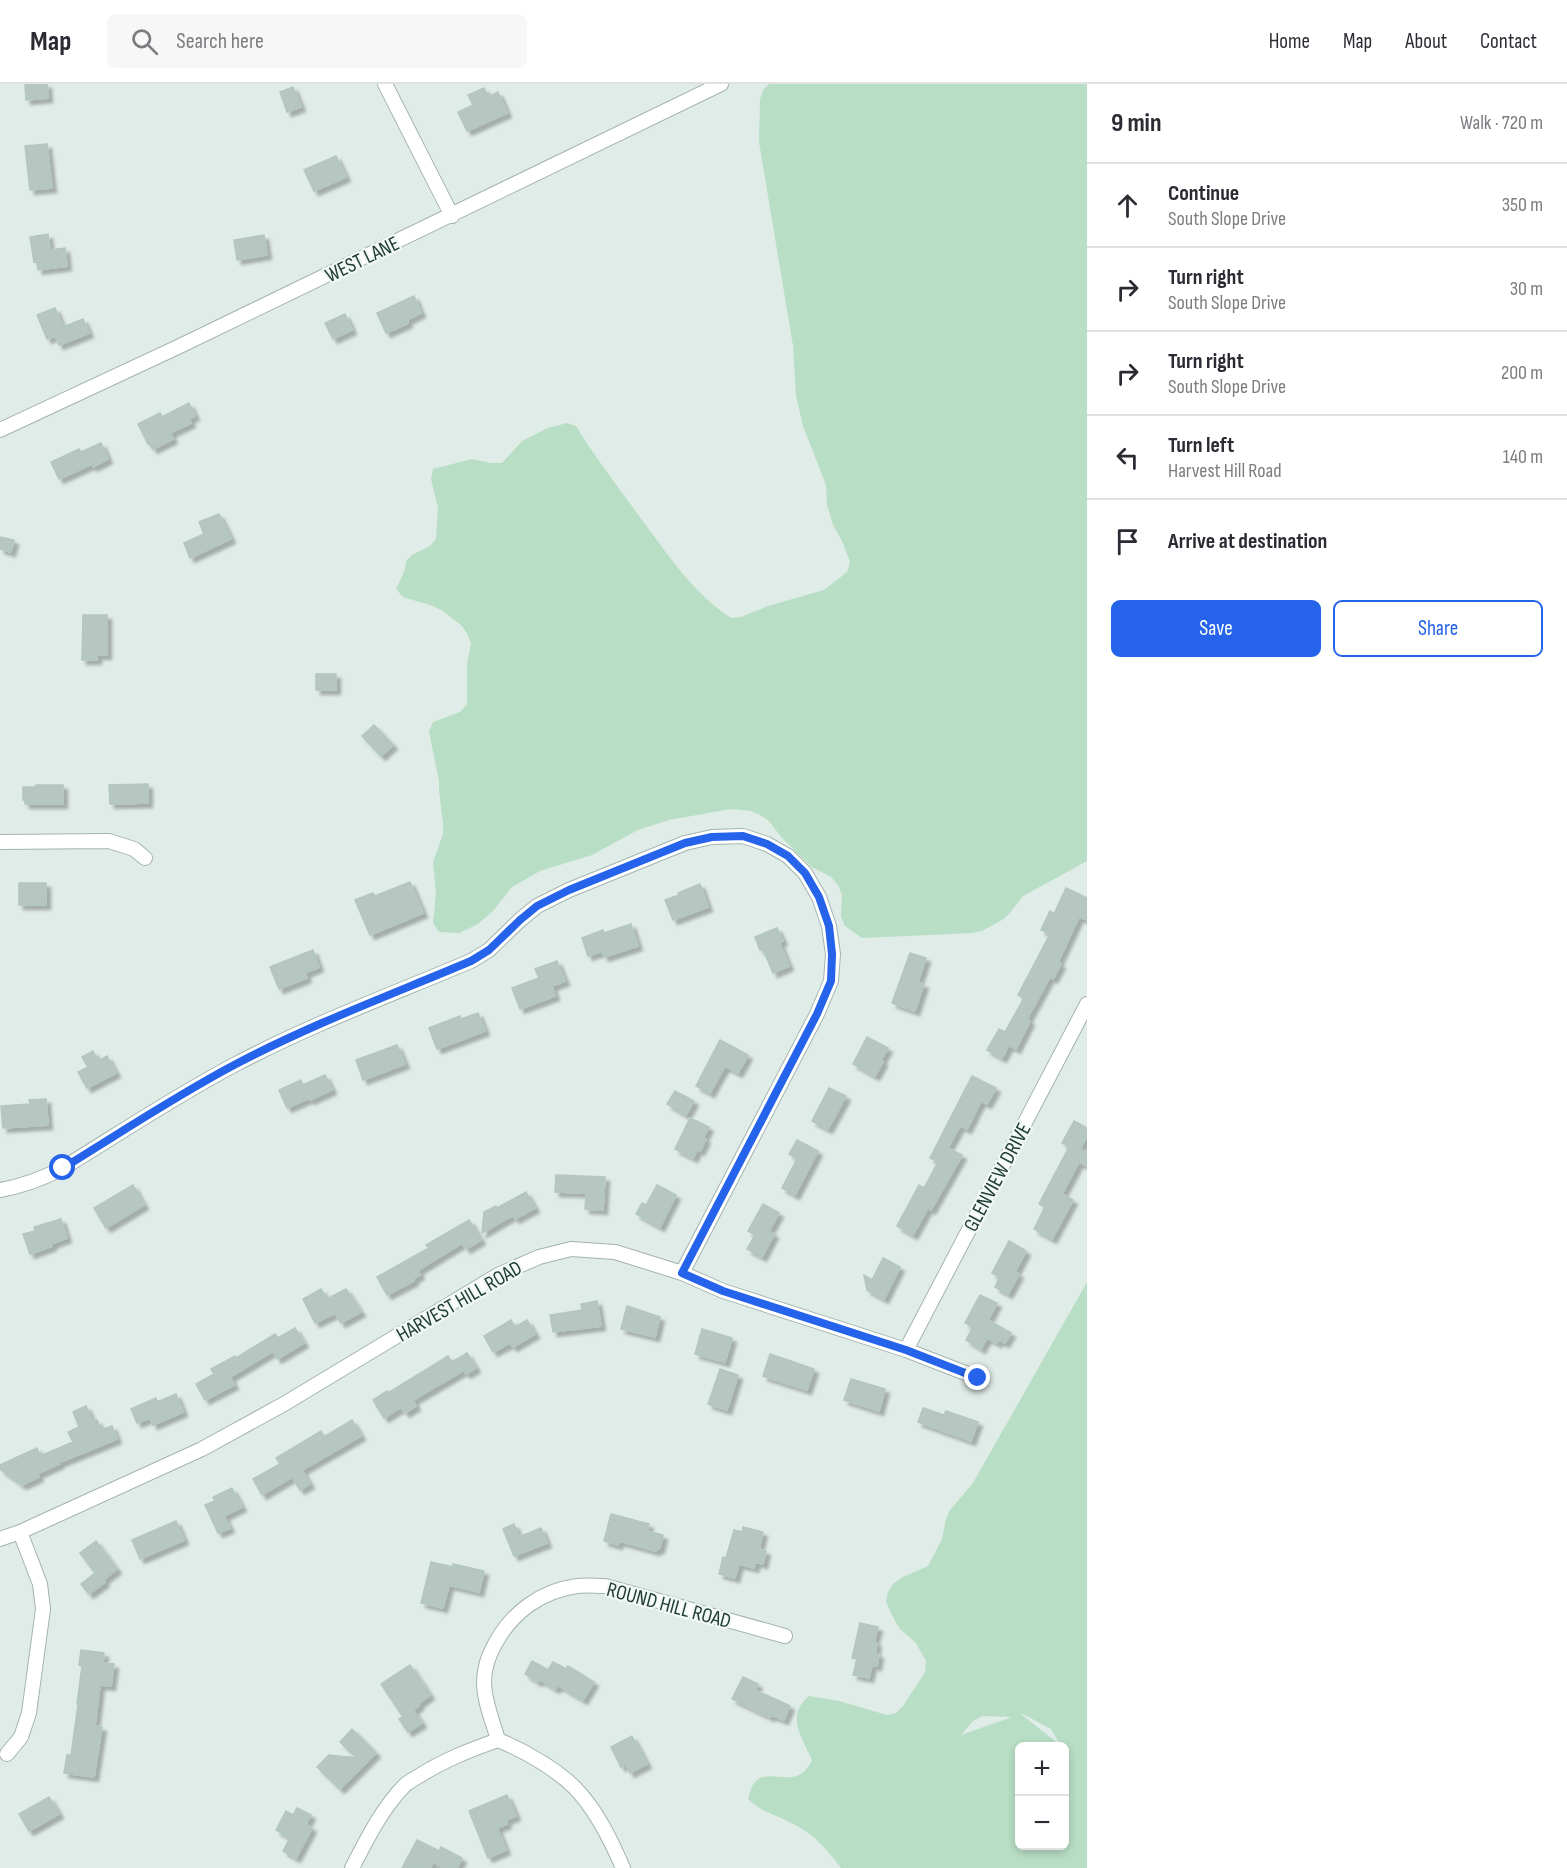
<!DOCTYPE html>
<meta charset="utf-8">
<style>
body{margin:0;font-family:"Sofia Sans Condensed",sans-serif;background:#f7f7f7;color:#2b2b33}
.controls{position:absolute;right:18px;bottom:18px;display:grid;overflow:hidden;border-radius:9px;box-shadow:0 3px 9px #0003}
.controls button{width:54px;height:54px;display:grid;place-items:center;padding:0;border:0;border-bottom:2px solid #e1e1e2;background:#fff;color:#2b2b33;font:30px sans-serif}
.stop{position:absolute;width:18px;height:18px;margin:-14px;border:4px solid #2563eb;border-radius:50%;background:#fff}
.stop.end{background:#2563eb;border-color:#fff;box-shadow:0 2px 6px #0008}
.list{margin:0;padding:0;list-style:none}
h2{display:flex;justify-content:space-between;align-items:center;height:78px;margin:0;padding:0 24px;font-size:26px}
h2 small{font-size:20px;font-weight:400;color:#7c7c81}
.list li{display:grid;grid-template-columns:39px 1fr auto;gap:18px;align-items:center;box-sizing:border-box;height:84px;padding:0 24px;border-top:2px solid #e1e1e2}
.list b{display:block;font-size:22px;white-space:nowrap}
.list p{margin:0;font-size:20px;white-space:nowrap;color:#7c7c81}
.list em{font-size:20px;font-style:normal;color:#7c7c81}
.actions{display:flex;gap:12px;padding:18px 24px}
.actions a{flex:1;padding:14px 0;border:2px solid #2563eb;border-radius:9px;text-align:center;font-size:21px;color:#2563eb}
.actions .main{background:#2563eb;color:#fff}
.icon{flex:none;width:33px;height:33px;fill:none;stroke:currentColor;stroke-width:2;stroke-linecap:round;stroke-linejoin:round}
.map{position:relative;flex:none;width:1087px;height:1784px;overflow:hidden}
header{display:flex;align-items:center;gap:36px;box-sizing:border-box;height:84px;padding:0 30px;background:#fff;border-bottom:2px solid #e1e1e2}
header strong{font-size:28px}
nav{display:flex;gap:33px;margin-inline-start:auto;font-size:21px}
.search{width:420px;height:54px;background:#f7f7f7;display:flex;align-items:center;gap:15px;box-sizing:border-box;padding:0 21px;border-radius:9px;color:#7c7c81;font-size:22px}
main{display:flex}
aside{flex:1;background:#fff}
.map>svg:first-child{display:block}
.green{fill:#b8dec5;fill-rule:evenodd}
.building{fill:#b6c7c1;stroke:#b3c6bf;stroke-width:1.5;filter:url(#shadow)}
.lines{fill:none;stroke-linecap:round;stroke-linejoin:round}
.street-casing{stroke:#a3b4af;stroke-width:16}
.street{stroke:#fff;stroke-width:14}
.route{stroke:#2563eb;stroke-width:8}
.labels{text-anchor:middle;stroke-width:4.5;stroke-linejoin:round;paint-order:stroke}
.street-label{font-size:21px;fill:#203d37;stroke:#f1f8f5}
</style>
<header>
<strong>Map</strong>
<div class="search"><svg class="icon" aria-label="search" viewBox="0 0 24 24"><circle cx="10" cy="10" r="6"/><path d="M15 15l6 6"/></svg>Search here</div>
<nav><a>Home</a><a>Map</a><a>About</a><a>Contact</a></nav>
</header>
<main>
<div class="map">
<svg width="1087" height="1784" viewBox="0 0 1087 1784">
<defs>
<filter id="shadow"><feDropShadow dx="4.5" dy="4.5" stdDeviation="1.5" flood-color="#0004"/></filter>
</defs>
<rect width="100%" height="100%" fill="#e0ece7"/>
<path class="green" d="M769 0H1087V777L1023 812 1010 829 1002 836 982 847 972 849 862 854 845 842 841 832 842 811 838 801 831 793 812 783 782 754 769 737 760 731 751 727 731 725 669 736 638 746 592 771 540 787 512 803 493 827 478 840 459 849 439 848 433 839 436 809 433 778 443 750V740L439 707V697L429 648 433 638 460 628 467 620V580L471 560 468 551 462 542 443 527 433 522 403 513 396 505C400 495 406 488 406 477L412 471 430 462 436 455 438 424 431 395 433 385 472 375 491 379H502L522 357 548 344 567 339 576 342C596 375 620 405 642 436 669 472 693 509 731 534L741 533 768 522 824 506 847 488 850 478 843 459 833 441 827 421 826 401 803 342 796 312 793 262 759 58 760 15 763 6Z
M1087 1198V1784H841C829 1768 816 1752 797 1742 780 1732 762 1729 748 1715 750 1709 751 1702 756 1697 769 1683 798 1708 812 1676 802 1653 785 1632 809 1612L839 1617 887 1631 896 1629 903 1622 925 1588 926 1577 916 1559 900 1545 895 1537 886 1518 888 1508 893 1500 901 1494 928 1482 942 1455 946 1435 950 1426 973 1399ZM1021 1630H1023L1051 1645 1061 1662ZM982 1632 1012 1633 961 1651 973 1637ZM1020 1662H1064V1762H1020Z"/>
<path class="building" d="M25 0H47L48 14 26 16Z
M293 3 301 23 287 28 280 8Z
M484 4 488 13 498 8 507 29 467 47 458 28 473 21 468 11Z
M47 60 52 104 30 106 25 62Z
M336 72 346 93 314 107 304 86Z
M48 150 50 166 65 164 67 182 38 186 37 177 34 178 30 153Z
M264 151 267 171 237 176 234 156Z
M414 212 421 229 407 236 408 239 386 249 377 229Z
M55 224 63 243 83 235 89 249 59 261 55 252 47 255 37 231Z
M345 230 352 246 333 255 325 239Z
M189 319 195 332 189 335 191 339 170 349 173 355 153 365 150 360H148L138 340 160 329 162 333Z
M101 359 108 375 93 383 92 380 59 395 51 378 79 365 81 368Z
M219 430 231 455 190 474 184 459 204 450 199 438Z
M0 453 14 456 11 468 0 465Z
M83 531H107V571H97V576H82Z
M316 590H336V606H316Z
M374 641 393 661 381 672 362 652Z
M148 700V719L110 720 109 701Z
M36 701H63V720H25V716H23V703H36Z
M410 798 423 829 370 851 355 816 373 809 375 812Z
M19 799H46V821H19Z
M700 800 708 823 673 836 665 816 679 811 678 809Z
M1066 804 1087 814V836L1079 833 1058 878 1061 880 1053 895 1050 893 1027 935 1030 937 1016 965 1009 961 1002 974 987 966 999 945 1005 948 1024 914 1018 911 1050 850 1041 846 1050 827 1054 830Z
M631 840 638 862 604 873 602 867 588 872 582 854 603 846 604 849Z
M777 844 783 857 779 858 789 882 773 889 763 865 760 866 755 853Z
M313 866 319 883 305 889 307 894 279 905 270 883Z
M910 869 926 874 918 898 924 900 915 927 892 919Z
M557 877 565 897 552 902 555 912 520 925 512 904 539 894 535 885Z
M478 929 485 947 437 965 429 944 460 932 461 935Z
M867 953 888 964 881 976 883 978 875 992 853 980Z
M720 956 748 971 738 989 725 982 710 1009 696 1002Z
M397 961 405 980 363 996 356 976Z
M93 967 98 977 107 972 116 989 87 1004 78 988 88 983 82 973Z
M325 991 332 1006 310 1016 309 1014 287 1024 279 1006 301 996 303 1001Z
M972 992 996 1004 987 1020 981 1017 967 1045 960 1042 948 1064 962 1071 931 1126 928 1124 913 1151 897 1142 919 1101 924 1104 938 1078 930 1074Z
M829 1004 846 1012 828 1045 812 1037Z
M675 1007 694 1017 686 1031 667 1020Z
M46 1015 48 1041 3 1044 1 1022 30 1020 29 1016Z
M690 1034 709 1043 703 1054 706 1055 700 1067 698 1065 693 1074 675 1065Z
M1074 1037 1087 1044V1052L1080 1065 1087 1069V1082L1079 1078 1062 1110 1073 1116 1052 1155 1034 1145 1045 1123 1039 1120 1069 1063 1062 1059Z
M797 1056 818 1067 795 1111 782 1104 797 1075 789 1070Z
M556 1091 605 1093 603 1126 585 1125 586 1109 555 1108Z
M133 1101 144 1121 106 1144 94 1124Z
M657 1101 676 1111 660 1143 636 1130 642 1119 646 1121Z
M526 1108 535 1124 515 1135 513 1131 482 1149 484 1128 496 1122 497 1124Z
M763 1120 779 1129 769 1147 774 1150 762 1173 747 1165 755 1151 748 1147Z
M61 1135 67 1154 51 1160 52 1162 30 1170 23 1150 35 1147 34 1143Z
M469 1136 481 1156 466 1165 462 1159 418 1186 420 1191 413 1195 414 1197 387 1211 377 1193 429 1164 426 1161Z
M1009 1157 1026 1167 1015 1188 1019 1190 1008 1210 995 1203 1000 1193 992 1189Z
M883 1174 900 1183 884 1215 867 1206 864 1191 872 1196Z
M321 1205 327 1215 346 1205 361 1228 341 1239 335 1229 315 1239 303 1215Z
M980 1211 997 1219 988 1236 1011 1249 1005 1259 999 1256 997 1259 987 1254 981 1265 966 1256 973 1243 965 1239Z
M597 1217 601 1242 553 1248 550 1231 582 1226 581 1220Z
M627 1222 660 1233 655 1253 621 1245Z
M511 1236 515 1243 527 1236 535 1250 513 1263 510 1259 493 1268 484 1252Z
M295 1244 304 1259 277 1275 273 1267 230 1293 234 1301 205 1316 196 1300 214 1290 211 1285 235 1272 236 1274 275 1250 278 1254Z
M702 1245 732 1254 725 1278 695 1270Z
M467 1269 476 1284 466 1290 464 1286 413 1316 416 1322 405 1329 401 1323 384 1334 373 1316 387 1307 388 1309 448 1272 452 1278Z
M770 1270 814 1285 807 1306 763 1292Z
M720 1285 738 1291 727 1326 708 1320Z
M851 1295 885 1305 879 1327 844 1316Z
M176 1310 183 1328 153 1341 150 1334 137 1339 131 1325 156 1314 157 1318Z
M86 1322 93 1338 97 1336 101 1346 112 1342 117 1355 58 1379 59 1380 37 1390 39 1393 22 1401 0 1385V1381L37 1364 40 1372 73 1358 68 1348 79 1343 73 1328Z
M923 1324 944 1331 946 1327 978 1338 971 1357 918 1338Z
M352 1336 361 1352 302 1386 310 1400 300 1406 292 1393 262 1411 253 1395 280 1380 276 1374 321 1347 324 1353Z
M232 1404 242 1423 224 1432 230 1444 218 1449 205 1421 215 1417 213 1413Z
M611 1430 649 1440 647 1447 663 1451 660 1464 655 1467 619 1457 618 1461 604 1457Z
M176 1437 184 1456 140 1475 132 1456Z
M514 1440 519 1453 541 1444 547 1459 514 1472 503 1445Z
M743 1443 763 1448 759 1465 766 1467 763 1480 756 1478 754 1484 739 1480 735 1494 719 1490 723 1473 726 1474 734 1446 742 1448Z
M96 1457 117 1485 103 1496 105 1498 89 1510 81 1500 95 1489 80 1469Z
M431 1478 453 1483V1480L484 1487 479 1508 449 1501 443 1524 421 1519Z
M860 1539 878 1543 874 1558 877 1559 875 1569 879 1570 877 1582 872 1581 869 1594 853 1591 857 1575 852 1574Z
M81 1566 104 1569 103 1579 114 1580 111 1602 100 1601 95 1642 102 1643 94 1693 64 1689 67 1671H71L78 1621 77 1620 82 1582 79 1581Z
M532 1577 548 1586 553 1578 566 1585 568 1582 594 1598 583 1616 558 1601 555 1605 539 1595 538 1598 525 1590Z
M410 1581 430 1611 418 1620 419 1622 413 1626 422 1639 408 1648 399 1635 403 1633 381 1600Z
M743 1593 758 1600 755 1606 790 1622 784 1636 771 1631 770 1633 732 1615Z
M352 1645 376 1669 340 1705 317 1683 329 1671 357 1674 340 1658Z
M632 1652 647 1680 630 1689 625 1680 621 1683 611 1663Z
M507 1711 516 1732 506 1736 507 1740 497 1744 506 1766 488 1774 469 1727Z
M49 1713 59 1730 29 1747 19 1730Z
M297 1724 311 1731 306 1740 312 1744 296 1774 283 1767 290 1754 276 1746 286 1727 293 1731Z
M417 1756 439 1767 441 1763 462 1774 457 1784H444L433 1778 430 1784H402Z"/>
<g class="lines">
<g class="street-casing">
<path id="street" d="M385 0 452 132
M0 346 180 262 721 0
M0 758 109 757 134 765 145 774
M0 1106C23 1102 42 1095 63 1084 120 1049 177 1011 236 980 312 940 393 910 471 877L489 866 520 836 537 822 569 806 685 759 712 753 743 752 767 760 788 772 805 789 819 813 829 842 833 870 831 897 817 930 682 1189
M906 1266 1087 920
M0 1455 20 1448 202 1365 284 1320 498 1191 539 1173 571 1165 615 1168 682 1189 723 1207 906 1266 978 1294
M498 1656C493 1638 484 1617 484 1598 484 1583 489 1570 496 1558 513 1528 541 1507 577 1502 586 1501 595 1502 605 1502L785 1552
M7 1670 21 1653 29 1629 43 1525 40 1500 20 1448
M352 1784C367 1755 381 1726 404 1702 408 1698 414 1695 419 1692 444 1676 470 1666 498 1656 523 1666 556 1685 574 1703 596 1725 611 1756 623 1784"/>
</g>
<use href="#street" class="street"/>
</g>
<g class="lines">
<path class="route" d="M63 1084C120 1049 177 1011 236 980 312 940 393 910 471 877L489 866 520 836 537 822 569 806 685 759 712 753 743 752 767 760 788 772 805 789 819 813 829 842 832 870 831 897 817 930 682 1189 723 1207 906 1266 978 1294"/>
</g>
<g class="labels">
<g class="street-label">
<text transform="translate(362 175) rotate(-26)" y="7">WEST LANE</text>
<text transform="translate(997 1093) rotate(-62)" y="7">GLENVIEW DRIVE</text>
<text transform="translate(459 1217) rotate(-30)" y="7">HARVEST HILL ROAD</text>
<text transform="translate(669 1521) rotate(15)" y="7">ROUND HILL ROAD</text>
</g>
</g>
</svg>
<div class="controls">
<button>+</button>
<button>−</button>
</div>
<div class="stop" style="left:63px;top:1084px"></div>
<div class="stop end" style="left:978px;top:1294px"></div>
</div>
<aside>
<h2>9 min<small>Walk · 720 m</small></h2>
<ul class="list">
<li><svg class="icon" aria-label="ahead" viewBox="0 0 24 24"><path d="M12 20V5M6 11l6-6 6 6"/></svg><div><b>Continue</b><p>South Slope Drive</p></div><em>350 m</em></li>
<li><svg class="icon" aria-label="right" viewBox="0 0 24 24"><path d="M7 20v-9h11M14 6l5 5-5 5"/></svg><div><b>Turn right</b><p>South Slope Drive</p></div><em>30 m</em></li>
<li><svg class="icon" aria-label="right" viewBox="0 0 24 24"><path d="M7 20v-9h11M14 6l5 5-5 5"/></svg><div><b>Turn right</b><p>South Slope Drive</p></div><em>200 m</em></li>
<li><svg class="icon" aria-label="left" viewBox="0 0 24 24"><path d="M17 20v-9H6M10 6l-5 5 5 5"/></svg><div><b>Turn left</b><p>Harvest Hill Road</p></div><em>140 m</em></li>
<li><svg class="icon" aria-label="arrive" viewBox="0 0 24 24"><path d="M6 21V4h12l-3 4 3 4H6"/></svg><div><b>Arrive at destination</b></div></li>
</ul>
<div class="actions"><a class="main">Save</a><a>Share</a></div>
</aside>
</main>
